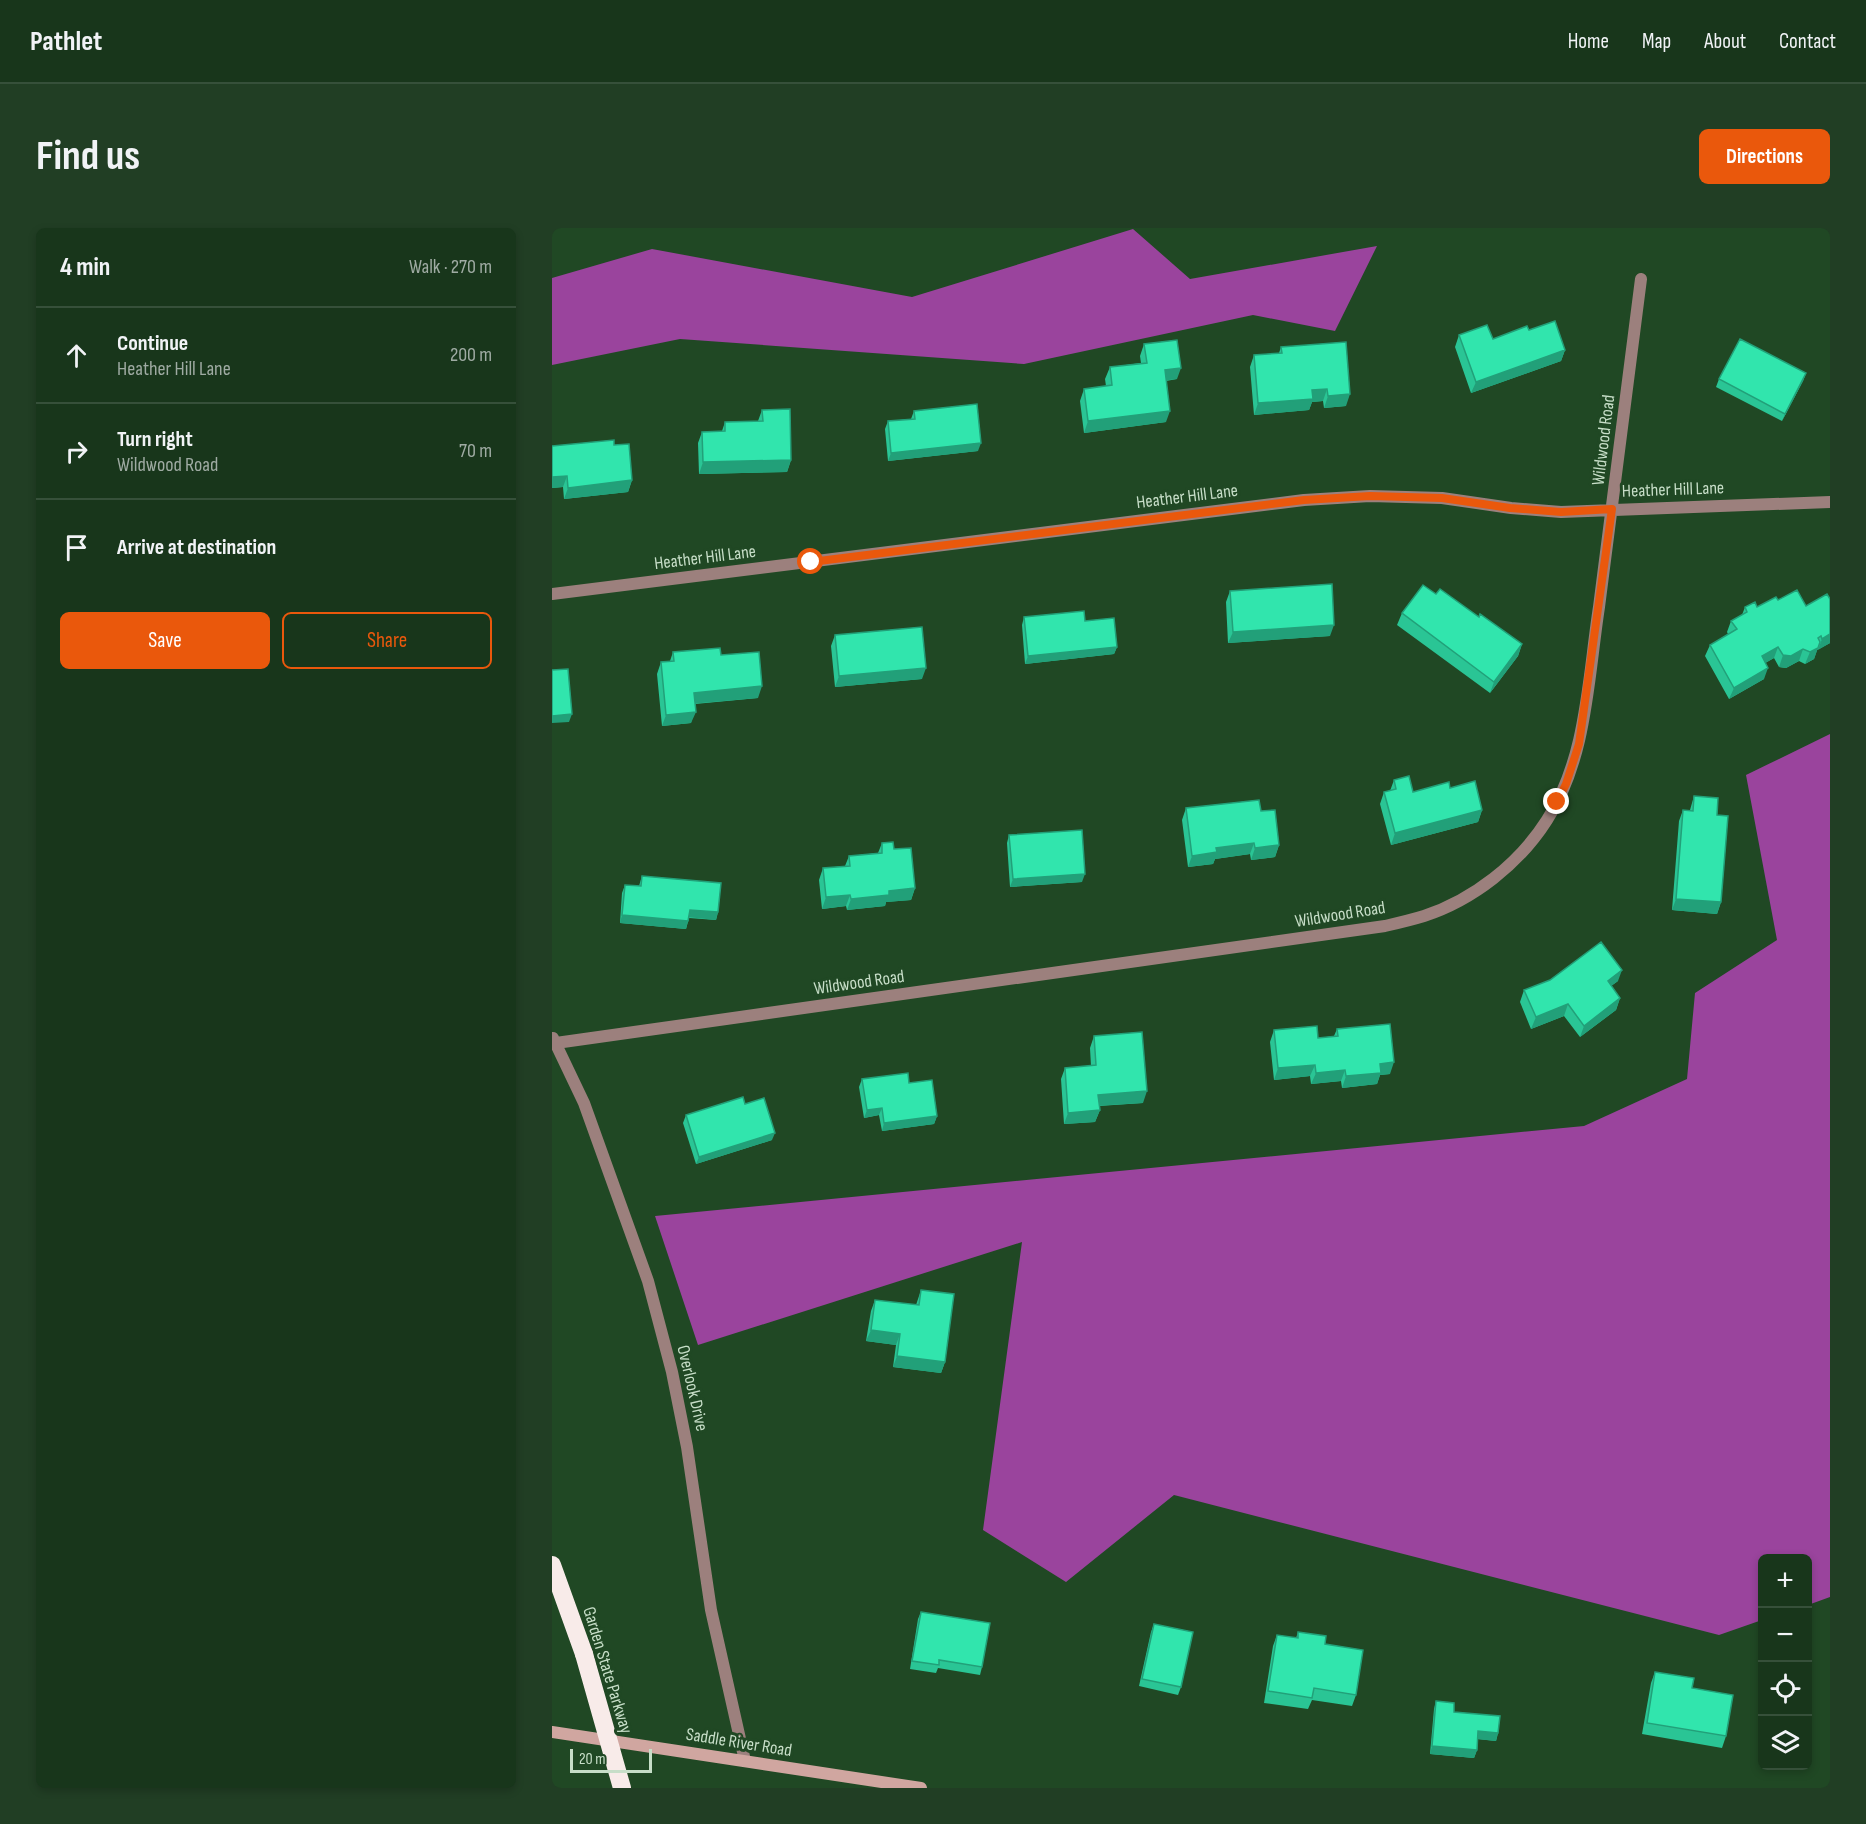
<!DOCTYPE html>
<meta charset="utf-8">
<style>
body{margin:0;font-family:"Sofia Sans Condensed",sans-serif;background:#213e24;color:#f1f3f6}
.controls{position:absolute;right:18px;bottom:18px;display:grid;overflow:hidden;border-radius:9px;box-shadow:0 3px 9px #0003}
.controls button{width:54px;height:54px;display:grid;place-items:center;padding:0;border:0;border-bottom:2px solid #36503a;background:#18361b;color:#f1f3f6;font:30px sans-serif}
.scale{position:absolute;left:18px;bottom:15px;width:82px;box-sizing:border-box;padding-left:6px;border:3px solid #c7dec8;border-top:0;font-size:16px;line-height:21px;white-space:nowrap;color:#c7dec8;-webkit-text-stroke:4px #204824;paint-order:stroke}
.stop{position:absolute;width:18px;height:18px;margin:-14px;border:4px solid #ea580c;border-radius:50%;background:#fff}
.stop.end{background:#ea580c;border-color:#fff;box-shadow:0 2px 6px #0008}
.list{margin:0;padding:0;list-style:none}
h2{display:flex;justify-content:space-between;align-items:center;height:78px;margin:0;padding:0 24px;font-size:26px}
h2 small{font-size:20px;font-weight:400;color:#9faba3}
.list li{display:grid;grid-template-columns:39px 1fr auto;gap:18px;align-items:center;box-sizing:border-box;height:96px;padding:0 24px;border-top:2px solid #36503a}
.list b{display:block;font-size:22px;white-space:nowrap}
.list p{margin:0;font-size:20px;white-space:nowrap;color:#9faba3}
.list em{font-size:20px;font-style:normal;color:#9faba3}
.actions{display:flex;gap:12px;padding:18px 24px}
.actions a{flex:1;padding:14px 0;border:2px solid #ea580c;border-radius:9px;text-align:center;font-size:21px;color:#ea580c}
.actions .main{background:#ea580c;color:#fff}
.icon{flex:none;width:33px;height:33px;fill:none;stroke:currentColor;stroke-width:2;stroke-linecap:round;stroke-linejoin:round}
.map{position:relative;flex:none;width:1278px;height:1560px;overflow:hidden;border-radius:9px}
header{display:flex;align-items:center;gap:36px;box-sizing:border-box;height:84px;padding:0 30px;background:#18361b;border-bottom:2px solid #36503a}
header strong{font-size:28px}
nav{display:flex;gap:33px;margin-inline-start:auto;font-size:21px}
.intro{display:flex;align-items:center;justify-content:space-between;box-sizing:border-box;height:144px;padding:0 36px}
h1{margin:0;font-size:42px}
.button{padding:15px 27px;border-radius:9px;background:#ea580c;color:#fff;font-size:21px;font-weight:700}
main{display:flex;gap:36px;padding:0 36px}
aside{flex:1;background:#18361b;border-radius:9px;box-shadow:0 3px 9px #0003}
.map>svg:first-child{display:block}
.forest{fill:#9a449d}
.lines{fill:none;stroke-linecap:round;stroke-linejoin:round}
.street{stroke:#9c807d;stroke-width:12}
.secondary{stroke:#d0a6a0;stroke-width:12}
.highway{stroke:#f8ebe9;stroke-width:18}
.highway-bridge{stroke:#f8ebe9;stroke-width:18}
.wall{fill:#2ac595}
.shaded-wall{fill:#22a079}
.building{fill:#31e5ad;stroke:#22a079;stroke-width:1.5}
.route{stroke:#ea580c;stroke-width:8}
.labels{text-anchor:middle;stroke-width:6;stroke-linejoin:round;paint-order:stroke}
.street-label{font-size:18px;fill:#c7dec8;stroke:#204824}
</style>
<header>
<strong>Pathlet</strong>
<nav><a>Home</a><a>Map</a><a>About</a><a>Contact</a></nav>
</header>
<div class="intro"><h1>Find us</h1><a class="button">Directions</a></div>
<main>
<aside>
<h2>4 min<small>Walk · 270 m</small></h2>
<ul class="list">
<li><svg class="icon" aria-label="ahead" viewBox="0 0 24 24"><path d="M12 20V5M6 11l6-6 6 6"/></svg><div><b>Continue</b><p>Heather Hill Lane</p></div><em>200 m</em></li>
<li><svg class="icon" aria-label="right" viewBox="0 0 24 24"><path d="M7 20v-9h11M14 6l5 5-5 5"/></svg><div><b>Turn right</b><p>Wildwood Road</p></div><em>70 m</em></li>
<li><svg class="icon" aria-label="arrive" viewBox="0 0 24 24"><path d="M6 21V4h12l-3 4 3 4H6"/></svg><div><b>Arrive at destination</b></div></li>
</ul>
<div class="actions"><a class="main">Save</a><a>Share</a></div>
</aside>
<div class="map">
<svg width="1278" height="1560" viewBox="0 0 1278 1560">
<rect width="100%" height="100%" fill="#204824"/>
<path class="forest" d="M581 1 638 51 825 18 783 103 701 87 472 136 128 111 0 137V50L100 21 360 69Z
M1278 506V1369L1256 1377V1330H1210V1392L1167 1407 622 1267 514 1354 431 1302 470 1014 146 1117 103 988 1032 898 1135 851 1143 765 1225 712 1194 547Z"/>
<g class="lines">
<path class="street" d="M0 366 752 272 818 268 890 270 959 280 1009 284 1278 274
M1 810 32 875 96 1053 120 1144 135 1219 159 1382 193 1533
M4 815 833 698C846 695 859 692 872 688 921 672 967 636 995 592 1035 530 1036 450 1047 379 1062 269 1075 160 1089 51"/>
<path class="secondary" d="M0 1504 369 1560"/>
<path class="highway" d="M0 1337 32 1426"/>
<path class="highway-bridge" d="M32 1426 70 1560"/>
</g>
<path class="wall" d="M977 102 1013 122 1009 133 919 165 903 119 907 107 941 111Z
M592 116 625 151 614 153V194L532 205 528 173 532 161 554 158 553 151 558 139 589 135 588 128Z
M729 119 794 178 772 180 771 173 760 174 757 182 702 187 698 139 702 127 727 125Z
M1254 145 1251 153 1230 193 1164 159 1167 151Z
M210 182 239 232 235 244 147 246 146 215 150 204 170 203 173 194 206 193Z
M362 183 426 223 336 233 333 201 336 193 359 191Z
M62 217 80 252 76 264 12 271 11 259 0 260V218Z
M678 363 778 408 676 415 674 374Z
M884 366 970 416 966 428 938 465 845 397 850 385Z
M1278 371V415L1265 422 1262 431 1253 436 1247 433 1234 440 1227 439 1222 430 1213 435 1212 451 1177 471 1153 428 1158 417 1176 406 1175 404 1179 393 1190 387 1193 379H1205L1226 372 1254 378Z
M472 389 533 393 565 419 562 426 473 436 470 397Z
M283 407 370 451 283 459 279 418Z
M121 424 169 427 206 470 143 476 139 495 110 498 105 446 109 434 118 433Z
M842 552 861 564 898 560 930 582 926 594 839 617 828 576 832 564 838 563Z
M1142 568 1165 587 1169 674 1165 686 1120 682 1127 593 1131 582H1138Z
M634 580 709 583 727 617 723 629 699 632 698 626 663 631 661 636 636 639 630 592Z
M457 607 530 654 458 659 455 615Z
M330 615 363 660 359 672 334 674 333 678 295 682 294 678 270 681 267 652 271 640 293 638 297 628 326 625Z
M90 648 166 684 164 692 137 690 134 701 68 695 70 665 73 657 87 658Z
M1066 753 1059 758 1068 770 1064 782 1028 809 1012 788 979 801 968 774 972 762Z
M785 801 838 846 828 847 825 856 790 860 789 853 759 856 758 848 722 852 718 814 722 802 766 810 782 808Z
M542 808 591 875 547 878 548 882 543 894 512 896 509 851 513 840 539 838 538 820Z
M310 851 357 855 385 888 382 896 330 903 327 887 312 890 307 859Z
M193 876 220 912 144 936 131 895 134 887Z
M369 1062 393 1134 389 1145 341 1139 344 1117 314 1113 319 1083 323 1072 364 1077Z
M369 1384 430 1439 428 1447 386 1440 384 1445 358 1441 366 1391Z
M602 1396 629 1459 626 1467 587 1458 599 1404Z
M746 1404 773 1416 804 1467 800 1478 760 1472 756 1481 712 1475 721 1418 725 1407 744 1410Z
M1103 1444 1140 1460 1174 1508 1170 1520 1090 1506 1099 1455Z
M884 1473 902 1484 946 1505 944 1513 926 1511 925 1522 922 1530 878 1526 882 1481Z"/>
<path class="shaded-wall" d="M1013 122 1009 133 919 165 924 154Z
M629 140 625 151 609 153 613 142Z
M1254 145 1251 153 1230 193 1233 186Z
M775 161 771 173 760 174 757 182 702 187 706 175 760 162Z
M798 166 794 178 772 180 776 168Z
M618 183 614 194 532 205 536 193Z
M429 215 426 223 336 233 339 225Z
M239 232 235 244 147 246 151 234Z
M15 248 11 259 0 260V249Z
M80 252 76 264 12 271 16 260Z
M782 397 778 408 676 415 681 404Z
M1278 406V415L1266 422 1270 411Z
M970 416 966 428 938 465 942 454Z
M565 419 562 426 473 436 476 428Z
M1226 419 1222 430 1205 440 1210 428Z
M1266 420 1262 431 1253 436 1258 424Z
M1251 421 1247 433 1234 440 1227 439 1231 427Z
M374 440 370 451 283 459 287 448Z
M1216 440 1212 451 1177 471 1182 460Z
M210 458 206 470 138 476 142 465Z
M144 484 139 495 110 498 114 487Z
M20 486 17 494 0 495V488Z
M930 582 926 594 839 617 843 605Z
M702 615 698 626 663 631 661 636 636 639 640 628 664 620Z
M727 617 723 629 699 632 703 620Z
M533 646 530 654 458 659 461 651Z
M363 660 359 672 334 674 333 678 295 682 299 671 337 663Z
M298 667 294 678 270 681 274 669Z
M1124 671 1169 674 1165 686 1120 682Z
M138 682 166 684 164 692 135 689Z
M70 687 136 693 134 701 68 695Z
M1070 742 1066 753 1051 764 1056 753Z
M1068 770 1064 782 1028 809 1032 798Z
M1016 776 1012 788 979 801 984 789Z
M842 834 838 846 828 847 825 856 790 860 794 848 828 836Z
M763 837 758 848 722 852 726 840Z
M793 842 789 853 759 856 764 845Z
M595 863 591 875 542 878 546 867Z
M330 880 327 887 312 890 315 882Z
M548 882 543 894 512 896 516 885Z
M385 888 382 896 330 903 332 895Z
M223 905 220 912 144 936 147 929Z
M319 1102 348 1106 344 1117 314 1113Z
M345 1128 393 1134 389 1145 341 1139Z
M926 1503 946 1505 944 1513 924 1511Z
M880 1518 925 1522 922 1530 878 1526Z"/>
<path class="building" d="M1003 93 1013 122 924 154 907 107 935 97 941 111 975 98 977 102Z
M1188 111 1254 145 1233 186 1167 151Z
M625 112 629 140 613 142 618 183 536 193 532 161 560 157 558 139 595 135 592 116Z
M794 114 798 166 776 168 775 161 760 162 761 171 706 175 702 127 730 125 729 119Z
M425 176 429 215 339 225 336 193 363 191 362 183Z
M238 181 239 232 151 234 150 204 173 203V194L211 193 210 182Z
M62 212V217L77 216 80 252 16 260 15 248 0 249V218Z
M780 356 782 397 681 404 678 363Z
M871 357 884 366 888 361 927 389 928 386 970 416 942 454 850 385Z
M1245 362 1254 378 1275 366 1278 371V406L1270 411 1269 408 1266 410 1268 414 1266 420 1258 424 1251 421 1239 428 1231 427 1226 419 1210 428 1216 440 1182 460 1158 417 1185 401 1179 393 1195 384 1193 379 1203 374 1205 379 1224 369 1226 372Z
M532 383 533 393 562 390 565 419 476 428 472 389Z
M370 399 374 440 287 448 283 407Z
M168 420 169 427 207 424 210 458 142 465 144 484 114 487 109 434 122 433 121 424Z
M16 441 20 486 0 488V442Z
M857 548 861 564 897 554 898 560 923 553 930 582 843 605 832 564 844 561 842 552Z
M1142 568 1166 570 1165 587 1176 588 1169 674 1124 671 1131 582 1141 583Z
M707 572 709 583 723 582 727 617 703 620 702 615 664 620 665 624 640 628 634 580Z
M530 602 533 646 461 651 457 607Z
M341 614 342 621 359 620 363 660 337 663V667L299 671 298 667 274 669 271 640 298 638 297 628 330 625V615Z
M90 648 169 655 166 684 138 682 136 693 70 687 73 657 89 658Z
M1049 714 1070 742 1056 753 1068 770 1032 798 1016 776 984 789 972 762 998 752Z
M838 796 842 834 828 836 829 845 794 848 793 842 764 845 763 837 726 840 722 802 765 798 766 810 786 808 785 801Z
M590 804 595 863 546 867 548 882 516 885 513 840 544 837 542 808Z
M356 845 357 855 380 852 385 888 332 895 330 880 315 882 310 851Z
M191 869 193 876 212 870 223 905 147 929 134 887Z
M369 1062 402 1066 393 1134 345 1128 348 1106 319 1102 323 1072 367 1077Z
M369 1384 438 1395 430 1439 387 1432V1437L360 1433Z
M602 1396 641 1404 629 1459 590 1451Z
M746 1404 774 1408 773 1416 811 1422 804 1467 762 1460 760 1470 716 1463 725 1407 746 1410Z
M1103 1444 1142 1450 1140 1460 1181 1467 1174 1508 1095 1495Z
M884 1473 902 1475V1484L948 1488 946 1505 926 1503 925 1522 880 1518Z"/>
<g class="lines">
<path class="route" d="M259 334 752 272 818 268 890 270 958 280 1009 284 1060 281 1027 516 1014 556 1005 574"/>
</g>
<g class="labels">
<g class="street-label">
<text transform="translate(1051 212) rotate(-83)" y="6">Wildwood Road</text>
<text transform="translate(1121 261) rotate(-2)" y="6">Heather Hill Lane</text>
<text transform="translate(635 268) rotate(-7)" y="6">Heather Hill Lane</text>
<text transform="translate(153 329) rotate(-7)" y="6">Heather Hill Lane</text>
<text transform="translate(788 686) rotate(-9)" y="6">Wildwood Road</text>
<text transform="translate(307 754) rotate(-8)" y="6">Wildwood Road</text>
<text transform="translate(141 1160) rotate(77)" y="6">Overlook Drive</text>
<text transform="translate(56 1442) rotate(73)" y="6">Garden State Parkway</text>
<text transform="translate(187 1514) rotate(9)" y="6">Saddle River Road</text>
</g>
</g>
</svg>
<div class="controls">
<button>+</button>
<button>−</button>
<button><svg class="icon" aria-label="locate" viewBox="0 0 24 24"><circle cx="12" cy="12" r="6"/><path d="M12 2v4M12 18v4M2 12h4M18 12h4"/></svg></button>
<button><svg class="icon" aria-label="layers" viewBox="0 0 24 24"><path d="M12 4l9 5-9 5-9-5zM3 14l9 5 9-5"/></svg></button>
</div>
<div class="scale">20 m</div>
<div class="stop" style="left:259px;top:334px"></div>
<div class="stop end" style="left:1005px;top:574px"></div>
</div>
</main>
